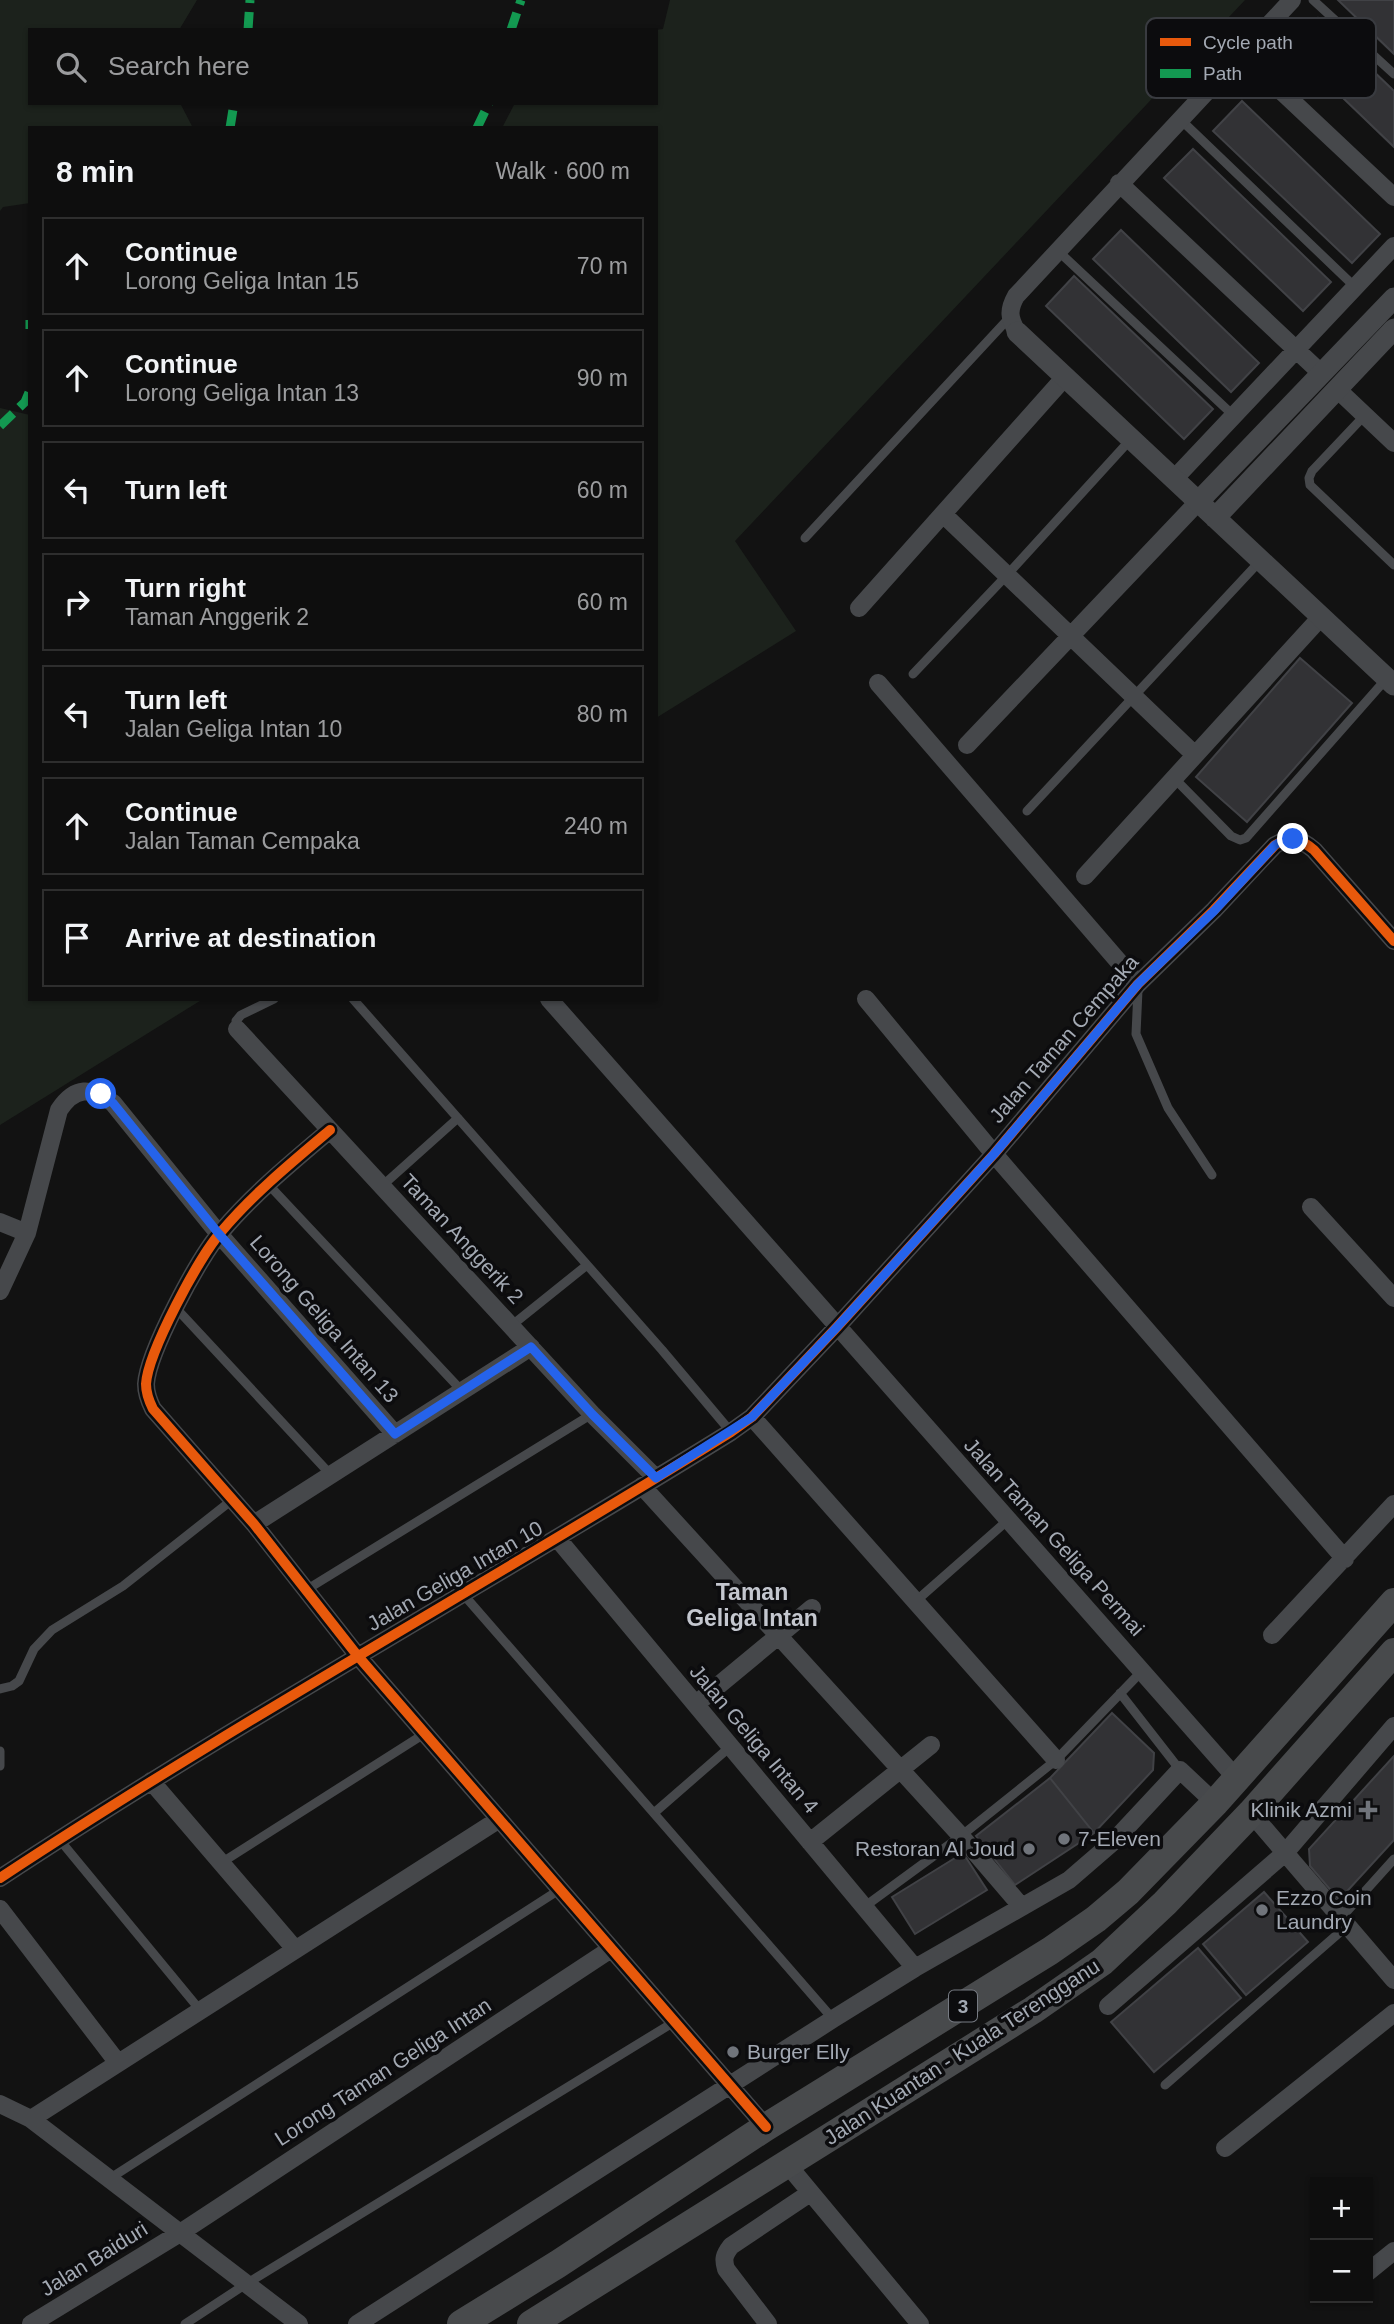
<!DOCTYPE html>
<meta charset="utf-8">
<style>
body{margin:0;font-family:Arial,sans-serif;background:#1c1c1c;color:#f1f3f6}
.controls{position:absolute;right:21px;bottom:21px;display:grid;overflow:hidden;border-radius:0px;box-shadow:0 2px 5px #0004}
.controls button{width:63px;height:63px;display:grid;place-items:center;padding:0;border:0;border-bottom:2px solid #2e2e2e;background:#0e0e0e;color:#f1f3f6;font:35px sans-serif}
.stop{position:absolute;width:21px;height:21px;margin:-16px;border:5px solid #2563eb;border-radius:50%;background:#fff}
.stop.end{background:#2563eb;border-color:#fff;box-shadow:0 2px 7px #0008}
.list{margin:0;padding:0;list-style:none}
h2{display:flex;justify-content:space-between;align-items:center;height:91px;margin:0;padding:0 28px;font-size:30px}
h2 small{font-size:23px;font-weight:400;color:#9b9c9e}
.list li{display:grid;grid-template-columns:46px 1fr auto;gap:21px;align-items:center;box-sizing:border-box;height:98px;margin:0 14px 14px;padding:0 14px;border:2px solid #2e2e2e;border-radius:0px}
.list b{display:block;font-size:26px;white-space:nowrap}
.list p{margin:0;font-size:23px;white-space:nowrap;color:#9b9c9e}
.list em{font-size:23px;font-style:normal;color:#9b9c9e}
.icon{flex:none;width:38px;height:38px;fill:none;stroke:currentColor;stroke-width:2;stroke-linecap:round;stroke-linejoin:round}
.map{position:relative;flex:none;width:1394px;height:2324px;overflow:hidden}
.search{position:absolute;background:#0e0e0e;box-shadow:0 2px 5px #0004;left:28px;top:28px;width:630px;height:77px;display:flex;align-items:center;gap:18px;box-sizing:border-box;padding:0 24px;border-radius:0px;color:#9b9c9e;font-size:26px}
.panel{position:absolute;background:#0e0e0e;box-shadow:0 2px 5px #0004;left:28px;top:126px;width:630px;height:875px;border-radius:0px}
.map>svg:first-child{display:block}
.green{fill:#1c221c}
.building{fill:#323235;stroke:#414246;stroke-width:2}
.lines{fill:none;stroke-linecap:round;stroke-linejoin:round}
.service{stroke:#46484b;stroke-width:9}
.minor{stroke:#46484b;stroke-width:18}
.tertiary{stroke:#46484b;stroke-width:21}
.trunk{stroke:#484a4c;stroke-width:28}
.quiet{stroke:#139951;stroke-width:9;stroke-dasharray:18 9;stroke-linecap:butt}
.cycleway-casing{stroke:#0c0c0e;stroke-width:15}
.cycleway{stroke:#e8590c;stroke-width:10}
.route{stroke:#2563eb;stroke-width:9}
.poi-dot{fill:#70747b;stroke:#0c0c0e;stroke-width:2.5}
.labels{text-anchor:middle;stroke-width:7;stroke-linejoin:round;paint-order:stroke}
.shield{fill:#0c0c0e;stroke:#767a82;stroke-width:2}
.shield-label{font-size:19px;font-weight:bold;fill:#a3a9b3}
.street-label{font-size:21px;fill:#a3a9b3;stroke:#0c0c0e}
.poi-label{font-size:21px;fill:#a3a9b3;stroke:#0c0c0e;text-anchor:start}
.neighbourhood-label{font-size:23px;font-weight:bold;fill:#c4c7cf;stroke:#0c0c0e}
.key{fill:#0c0c0e;stroke:#393b40;stroke-width:2}
.key-label{font-size:19px;fill:#a3a9b3}
</style>
<div class="map">
<svg width="1394" height="2324" viewBox="0 0 1394 2324">
<rect width="100%" height="100%" fill="#121212"/>
<path class="green" d="M0 0H197L179 30H30V103H180L193 128H30V203L3 207 0 211Z
M670 0H1245L735 541 796 631 656 718V128H502L515 103H656V30L663 29Z
M0 408 30 415V999H203L0 1125Z"/>
<path class="building" d="M1338 0H1394V54Z
M1318 18 1394 91V147L1290 47Z
M1242 101 1380 234 1352 263 1213 131Z
M1193 149 1331 282 1303 311 1164 178Z
M1121 230 1259 363 1231 392 1093 259Z
M1074 276 1213 409 1184 439 1046 306Z
M1300 658 1352 703 1247 822 1196 777Z
M1112 1713 1154 1753 1153 1770 1094 1833 1050 1778Z
M1394 1756V1840L1339 1900 1310 1866 1309 1849Z
M1050 1778 1094 1833 1015 1885 976 1836Z
M963 1853 987 1890 915 1934 892 1897Z
M1264 1892 1308 1942 1246 1995 1203 1944Z
M1198 1948 1241 1998 1154 2072 1111 2022Z"/>
<g class="lines">
<path class="service" d="M1313 0 1394 74
M1180 119 1355 287
M1057 250 1234 416
M1365 415 1312 471 1309 478 1310 485 1394 565
M805 538 1009 318
M913 674 1007 575 1131 439
M1174 778 1231 836 1240 840 1246 838 1387 678
M1027 811 1261 560
M1138 990 1136 1034 1168 1108 1212 1175
M353 999 662 1350 731 1432
M237 1029 236 1021 241 1015 274 999
M267 1183 462 1391
M382 1186 458 1118
M175 1307 331 1475
M511 1326 587 1265
M306 1590 592 1414
M463 1594 833 2019
M916 1601 1008 1520
M0 1689 12 1686 19 1681 34 1649 52 1630 123 1586 232 1500
M1120 1693 1180 1770
M0 1751V1766
M654 1813 731 1746
M59 1839 200 2010
M221 1863 424 1734
M864 1907 961 1836 1056 1760 1142 1671
M1341 1918 1394 1859
M1165 2085 1347 1926
M109 2179 559 1890
M185 2324 246 2284 674 2022"/>
<path class="minor" d="M1241 53 1394 197
M1119 183 1322 374
M1017 332C1009 318 1008 310 1016 296L1292 0
M1337 389 1394 443
M1174 479 1394 246
M943 514 1195 755
M859 608 1065 377
M878 683 1138 984
M967 745 1198 502
M1085 876 1321 617
M549 999 1236 1778
M866 999 994 1154 1345 1559
M237 1029 592 1414 656 1478
M330 1130C292 1162 253 1194 221 1232 199 1257 148 1352 146 1384 146 1394 149 1401 153 1409L254 1524 357 1655 766 2127
M1311 1207 1394 1298
M0 1222 27 1233
M0 1291 27 1233 59 1110C75 1086 91 1087 113 1103L219 1234 395 1434
M752 1417 1056 1760
M642 1486 961 1836 1021 1906
M254 1524 531 1347
M557 1538 915 1968
M1272 1635 1394 1504
M696 1704 812 1608
M151 1781 295 1949
M1251 1813 1394 1980
M810 1842 931 1745
M0 1878C238 1721 488 1583 731 1432L752 1417 837 1327 994 1154 1138 984 1214 910 1275 845C1291 836 1301 839 1314 850L1394 941
M0 1909 118 2063
M1108 2006 1285 1853 1394 1726
M0 2104 31 2119 299 2324
M31 2119 498 1820
M1225 2148 1394 2013
M787 2164 920 2324
M1368 2272 1394 2251
M31 2324 180 2233 611 1949
M357 2324 833 2019 915 1968 1069 1880 1113 1842 1180 1770 1215 1803
M768 2324 726 2269C723 2259 724 2255 731 2246L810 2193"/>
<path class="tertiary" d="M1017 332 1394 685
M1198 502 1394 298
M1215 518 1394 329"/>
<path class="trunk" d="M461 2324 558 2264 766 2127 1050 1951 1096 1919 1128 1892 1215 1803 1394 1602
M531 2324 1033 2010 1102 1962 1165 1903 1251 1813 1394 1652"/>
<path class="quiet" d="M248 30 250 0
M511 30 521 0
M230 128 234 103
M477 128 489 103
M30 320V329
M0 426 25 402 30 390"/>
<g class="cycleway-casing">
<path id="cycleway" d="M330 1130C292 1162 253 1194 221 1232 199 1257 148 1352 146 1384 146 1394 149 1401 153 1409L254 1524 357 1655 766 2127
M0 1878C238 1721 488 1583 731 1432L752 1417 837 1327 994 1154 1138 984 1214 910 1275 845C1291 836 1301 839 1314 850L1394 941"/>
</g>
<use href="#cycleway" class="cycleway"/>
</g>
<g class="lines">
<path class="route" d="M101 1094 113 1103 219 1234 395 1434 531 1347 592 1414 656 1478 752 1417 837 1327 994 1154 1138 984 1214 911 1275 845 1285 839H1293"/>
</g>
<g class="poi-dot">
<path d="M1364.5 1799.5h7v7h7v7h-7v7h-7v-7h-7v-7h7z"/>
<circle cx="1064" cy="1839" r="7"/>
<circle cx="1029" cy="1849" r="7"/>
<circle cx="1262" cy="1910" r="7"/>
<circle cx="733" cy="2052" r="7"/>
</g>
<g class="labels">
<rect class="shield" x="949" y="1990.5" width="28" height="31" rx="5"/>
<g class="shield-label">
<text x="963" y="2013">3</text>
</g>
<g class="street-label">
<text transform="translate(1064 1039) rotate(-49)" y="7">Jalan Taman Cempaka</text>
<text transform="translate(462 1239) rotate(47)" y="7">Taman Anggerik 2</text>
<text transform="translate(324 1319) rotate(49)" y="7">Lorong Geliga Intan 13</text>
<text transform="translate(1054 1537) rotate(48)" y="7">Jalan Taman Geliga Permai</text>
<text transform="translate(455 1576) rotate(-30)" y="7">Jalan Geliga Intan 10</text>
<text transform="translate(754 1739) rotate(50)" y="7">Jalan Geliga Intan 4</text>
<text transform="translate(962 2052) rotate(-33)" y="7">Jalan Kuantan - Kuala Terengganu</text>
<text transform="translate(383 2072) rotate(-33)" y="7">Lorong Taman Geliga Intan</text>
<text transform="translate(94 2259) rotate(-32)" y="7">Jalan Baiduri</text>
</g>
<g class="poi-label">
<text x="1352" y="1817" text-anchor="end">Klinik Azmi</text>
<text x="1078" y="1846">7-Eleven</text>
<text x="1015" y="1856" text-anchor="end">Restoran Al Joud</text>
<text x="1276" y="1905">Ezzo Coin<tspan x="1276" dy="24">Laundry</tspan></text>
<text x="747" y="2059">Burger Elly</text>
</g>
<g class="neighbourhood-label">
<text x="752" y="1600">Taman<tspan x="752" dy="26">Geliga Intan</tspan></text>
</g>
</g>
<rect x="1146" y="18" width="230" height="80" rx="10" class="key"/>
<rect x="1160" y="38" width="31" height="8" fill="#e8590c"/>
<rect x="1160" y="69" width="31" height="9" fill="#139951"/>
<g class="key-label">
<text x="1203" y="49">Cycle path</text>
<text x="1203" y="80">Path</text>
</g>
</svg>
<div class="controls">
<button>+</button>
<button>−</button>
</div>
<div class="stop" style="left:101px;top:1094px"></div>
<div class="stop end" style="left:1293px;top:839px"></div>
<div class="search"><svg class="icon" aria-label="search" viewBox="0 0 24 24"><circle cx="10" cy="10" r="6"/><path d="M15 15l6 6"/></svg>Search here</div>
<section class="panel">
<h2>8 min<small>Walk · 600 m</small></h2>
<ul class="list">
<li><svg class="icon" aria-label="ahead" viewBox="0 0 24 24"><path d="M12 20V5M6 11l6-6 6 6"/></svg><div><b>Continue</b><p>Lorong Geliga Intan 15</p></div><em>70 m</em></li>
<li><svg class="icon" aria-label="ahead" viewBox="0 0 24 24"><path d="M12 20V5M6 11l6-6 6 6"/></svg><div><b>Continue</b><p>Lorong Geliga Intan 13</p></div><em>90 m</em></li>
<li><svg class="icon" aria-label="left" viewBox="0 0 24 24"><path d="M17 20v-9H6M10 6l-5 5 5 5"/></svg><div><b>Turn left</b></div><em>60 m</em></li>
<li><svg class="icon" aria-label="right" viewBox="0 0 24 24"><path d="M7 20v-9h11M14 6l5 5-5 5"/></svg><div><b>Turn right</b><p>Taman Anggerik 2</p></div><em>60 m</em></li>
<li><svg class="icon" aria-label="left" viewBox="0 0 24 24"><path d="M17 20v-9H6M10 6l-5 5 5 5"/></svg><div><b>Turn left</b><p>Jalan Geliga Intan 10</p></div><em>80 m</em></li>
<li><svg class="icon" aria-label="ahead" viewBox="0 0 24 24"><path d="M12 20V5M6 11l6-6 6 6"/></svg><div><b>Continue</b><p>Jalan Taman Cempaka</p></div><em>240 m</em></li>
<li><svg class="icon" aria-label="arrive" viewBox="0 0 24 24"><path d="M6 21V4h12l-3 4 3 4H6"/></svg><div><b>Arrive at destination</b></div></li>
</ul>
</section>
</div>
